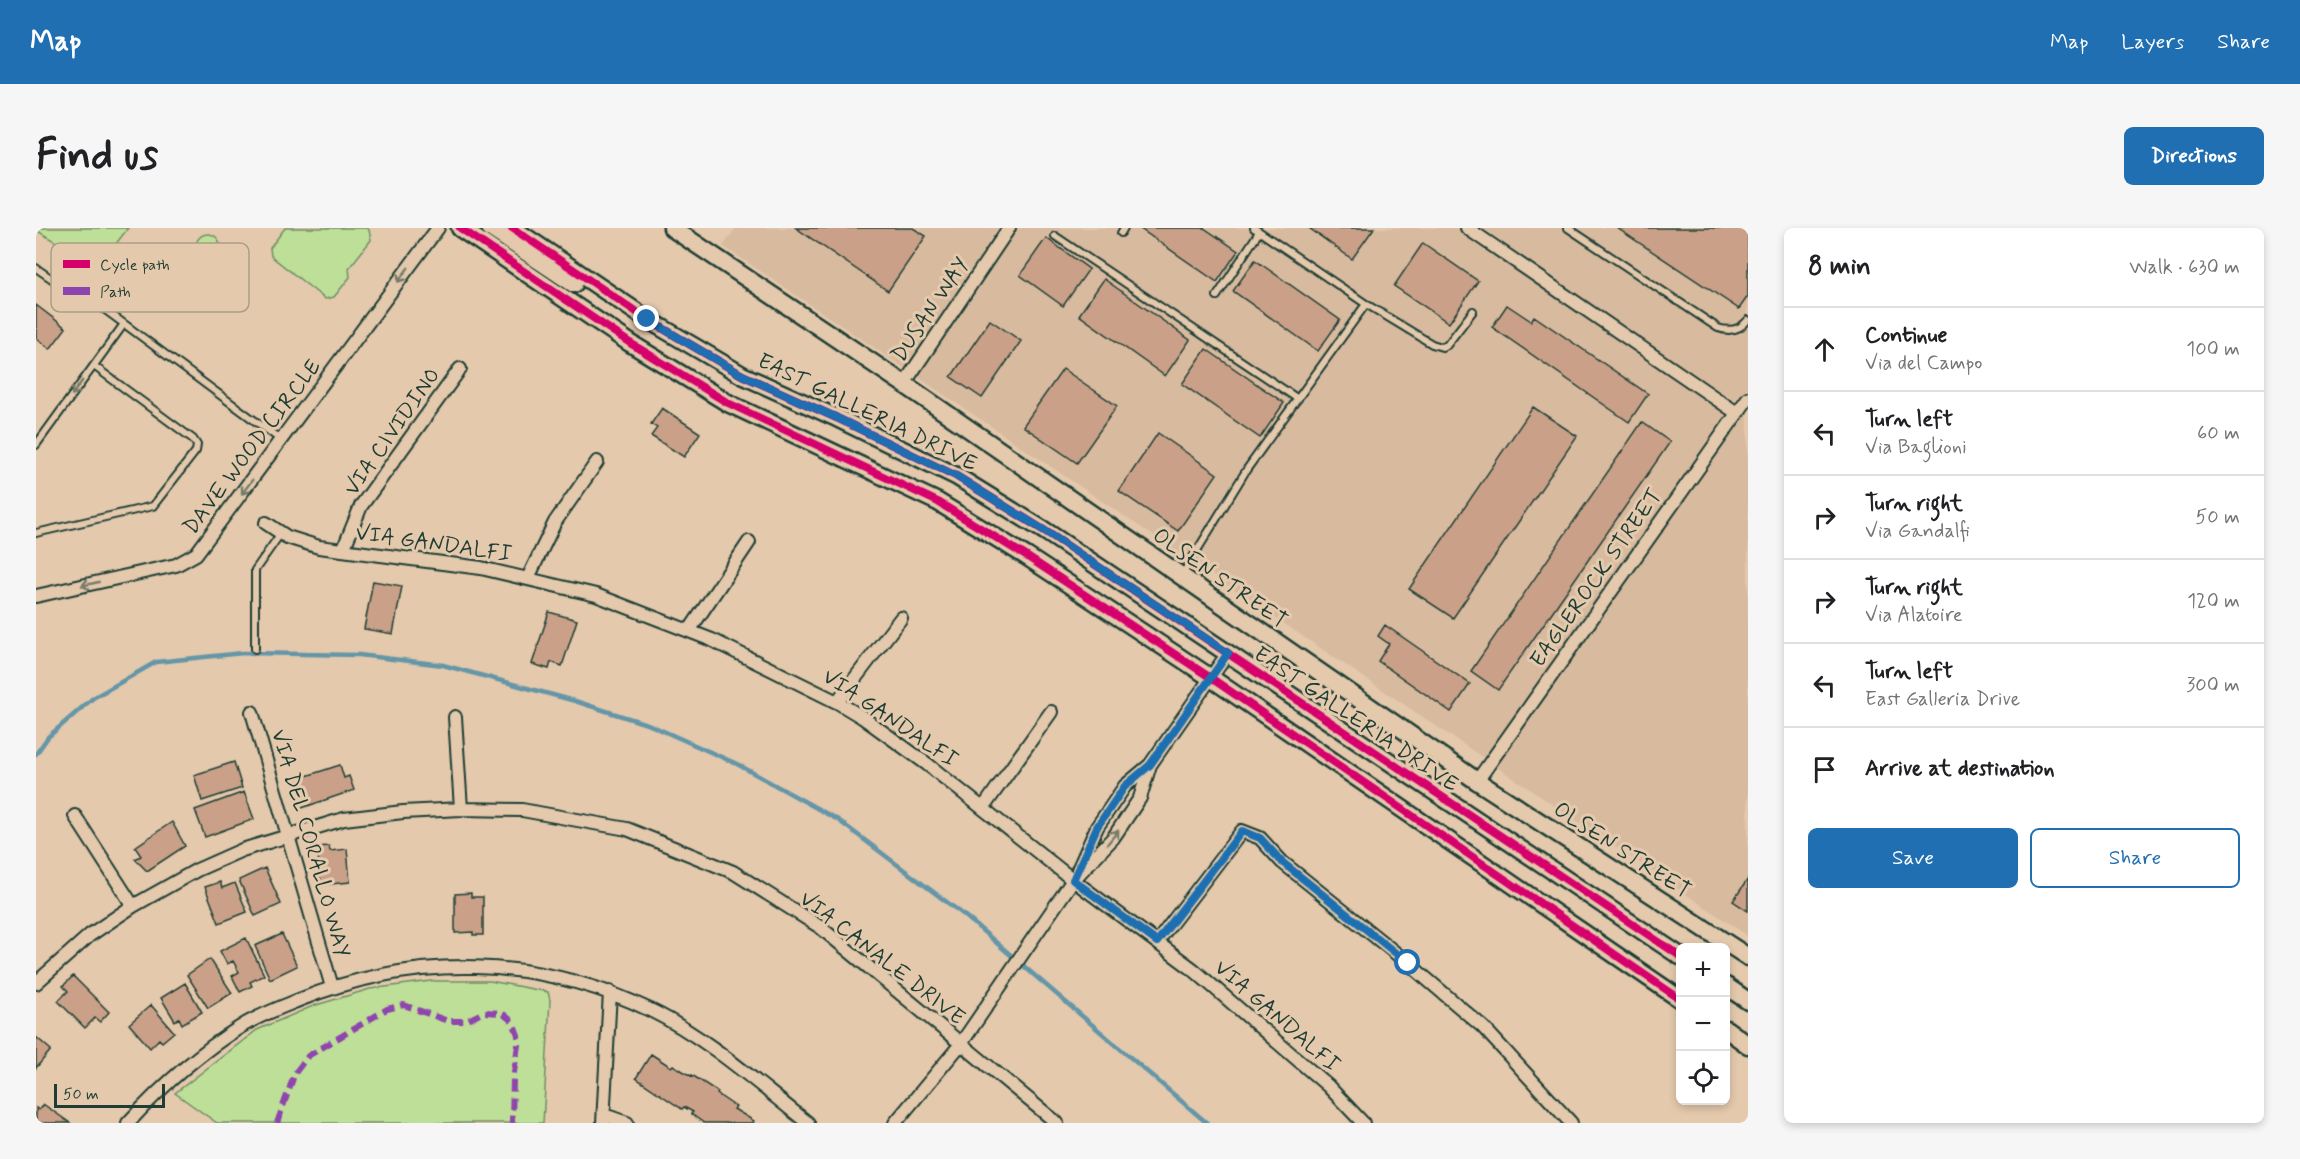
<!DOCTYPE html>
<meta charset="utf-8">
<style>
body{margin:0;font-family:Mynerve,sans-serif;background:#f6f6f6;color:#202124}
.controls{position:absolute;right:18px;bottom:18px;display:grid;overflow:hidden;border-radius:9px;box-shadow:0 3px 9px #0003}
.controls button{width:54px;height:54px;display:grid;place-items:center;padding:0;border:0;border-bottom:2px solid #e0e0e0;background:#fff;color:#202124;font:30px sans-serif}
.scale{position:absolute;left:18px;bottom:15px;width:111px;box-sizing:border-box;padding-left:6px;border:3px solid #1f3d34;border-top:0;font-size:16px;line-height:21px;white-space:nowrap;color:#1f3d34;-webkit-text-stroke:4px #e4c9ac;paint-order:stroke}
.stop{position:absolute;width:18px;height:18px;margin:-14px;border:4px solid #1f6fb2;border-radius:50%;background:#fff}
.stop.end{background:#1f6fb2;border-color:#fff;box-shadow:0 2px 6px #0008}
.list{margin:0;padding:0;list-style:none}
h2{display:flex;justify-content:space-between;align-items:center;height:78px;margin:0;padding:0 24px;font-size:26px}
h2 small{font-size:20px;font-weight:400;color:#757577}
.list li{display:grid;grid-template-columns:39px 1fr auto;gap:18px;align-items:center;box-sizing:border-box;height:84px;padding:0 24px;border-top:2px solid #e0e0e0}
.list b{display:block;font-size:22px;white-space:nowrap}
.list p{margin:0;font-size:20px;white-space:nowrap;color:#757577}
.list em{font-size:20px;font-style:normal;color:#757577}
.actions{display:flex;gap:12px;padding:18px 24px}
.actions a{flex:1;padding:14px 0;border:2px solid #1f6fb2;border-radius:9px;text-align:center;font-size:21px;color:#1f6fb2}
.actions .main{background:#1f6fb2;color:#fff}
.icon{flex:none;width:33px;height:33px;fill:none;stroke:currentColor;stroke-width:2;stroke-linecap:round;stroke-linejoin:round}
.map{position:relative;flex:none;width:1712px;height:895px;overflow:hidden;border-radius:9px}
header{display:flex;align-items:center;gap:36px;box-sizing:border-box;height:84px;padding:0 30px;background:#1f6fb2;color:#fff}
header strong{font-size:28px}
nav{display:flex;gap:33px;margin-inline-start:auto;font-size:21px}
.intro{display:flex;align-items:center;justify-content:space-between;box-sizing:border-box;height:144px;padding:0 36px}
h1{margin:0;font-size:42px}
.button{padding:15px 27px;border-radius:9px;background:#1f6fb2;color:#fff;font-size:21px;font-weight:700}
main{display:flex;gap:36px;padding:0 36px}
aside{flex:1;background:#fff;border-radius:9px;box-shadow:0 3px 9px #0003}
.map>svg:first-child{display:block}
.built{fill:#d8ba9f}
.grass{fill:#bedf97;stroke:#6e8e66;stroke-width:1.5}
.park{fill:url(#park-tufts);stroke:#6e8e66;stroke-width:1.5}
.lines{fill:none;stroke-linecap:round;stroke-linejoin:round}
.stream{stroke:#6596a8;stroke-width:4.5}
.building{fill:#caa188;stroke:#1f3d34;stroke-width:1.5}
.lane-casing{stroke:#1f3d34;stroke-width:10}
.street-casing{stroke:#1f3d34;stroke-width:16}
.secondary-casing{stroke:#1f3d34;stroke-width:21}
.lane{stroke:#e4c9ac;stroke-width:6}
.street{stroke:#e4c9ac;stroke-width:12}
.secondary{stroke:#e4c9ac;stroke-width:16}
.quiet{stroke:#8e44ad;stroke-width:6;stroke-dasharray:12 6;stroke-linecap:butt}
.cycleway-casing{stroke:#e4c9ac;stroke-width:11}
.cycleway{stroke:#d6006c;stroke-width:8}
.oneway{stroke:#787c6a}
.route{stroke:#1f6fb2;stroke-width:8}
.labels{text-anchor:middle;stroke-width:6;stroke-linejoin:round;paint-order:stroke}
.street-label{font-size:22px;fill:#1f3d34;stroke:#e4c9ac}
.key{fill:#e4c9ac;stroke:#a99f88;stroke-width:1.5}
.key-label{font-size:16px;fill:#1f3d34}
</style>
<header>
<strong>Map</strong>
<nav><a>Map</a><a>Layers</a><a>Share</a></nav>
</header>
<div class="intro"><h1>Find us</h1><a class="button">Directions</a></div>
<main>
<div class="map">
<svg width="1712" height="895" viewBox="0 0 1712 895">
<defs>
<pattern id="park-tufts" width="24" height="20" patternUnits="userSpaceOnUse" patternTransform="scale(1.5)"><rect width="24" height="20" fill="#bedf97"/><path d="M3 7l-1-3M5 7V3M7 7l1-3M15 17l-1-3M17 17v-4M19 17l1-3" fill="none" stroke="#a3c083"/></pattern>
</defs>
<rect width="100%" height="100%" fill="#e4c9ac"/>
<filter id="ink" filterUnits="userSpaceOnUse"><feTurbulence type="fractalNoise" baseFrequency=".0167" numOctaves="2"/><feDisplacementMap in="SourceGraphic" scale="12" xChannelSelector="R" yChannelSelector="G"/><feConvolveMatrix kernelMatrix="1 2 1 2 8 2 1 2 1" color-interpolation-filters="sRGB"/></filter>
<g filter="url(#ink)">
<path class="built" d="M700 0H1712V708L687 18Z"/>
<path class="grass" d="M0 0H92L57 46 30 20 0 2Z
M249 0H330L333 2 335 12 313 40 314 49 298 69 289 71 235 28 234 20Z
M395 753H454L512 764 514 772 507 895H181L139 865 221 802 277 778 334 761Z"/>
<path class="park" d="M160 18a12 12 0 1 1 24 0a12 12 0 1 1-24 0Z"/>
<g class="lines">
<path class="stream" d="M0 526 12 509 57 470 120 434 207 425 323 427 407 437 539 473 614 497 701 536 802 592 928 687 1171 895"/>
</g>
<path class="building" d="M760 0H877L890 8 852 63Z
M1103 0H1168L1202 23 1181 54Z
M1273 0H1338L1316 31Z
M1581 0H1712V68L1703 81Z
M1010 10 1053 41 1027 78 984 47Z
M1387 15 1442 53 1413 95 1358 58Z
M1219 32 1304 92 1282 123 1197 63Z
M1068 51 1154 112 1129 148 1043 87Z
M0 77 30 100 14 121 0 110Z
M1471 77 1495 93 1498 88 1612 166 1593 194 1456 99Z
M954 92 985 113 946 170 915 149Z
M1170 121 1248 175 1224 210 1146 156Z
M1027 141 1081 178 1041 235 987 198Z
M1497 179 1541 208 1417 390 1373 361Z
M626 180 664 205 648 229 615 208 621 200 615 196Z
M1606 194 1634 214 1462 462 1435 443Z
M1122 205 1181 246 1142 303 1083 263Z
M337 353 366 358 357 406 328 401Z
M513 384 541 392 526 438 515 434 513 441 496 436Z
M1349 397 1434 456 1415 484 1342 433 1353 416 1342 408Z
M198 534 206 560 166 573 158 547Z
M304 537 308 550 313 548 318 562 263 581 259 566 265 564 261 551Z
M208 564 218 591 169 609 159 582Z
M136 594 149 618 111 643 99 631 105 628 99 619Z
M293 618 294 623 311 621 314 654 285 657 281 619Z
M229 640 245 676 219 688 203 652Z
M1712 651V683L1697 673Z
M184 654 186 660 199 655 211 684 183 695 169 659Z
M435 665V669H447V707H437V704L419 705V666Z
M246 706 261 738 234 751 219 718Z
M210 710 228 747 214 754 216 758 204 764 196 748 203 744 197 733 191 736 184 723Z
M174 731 196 765 172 780 151 747Z
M37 748 73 784 64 794 59 790 49 800 22 773 32 763 27 758Z
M149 755 166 784 146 796 143 790 139 793 125 770Z
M115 777 138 804 126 814 123 811 114 820 93 796Z
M0 809 15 822 0 840Z
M615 826 635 839 637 837 655 848 656 847 682 864 681 866 700 879 698 881 718 893 717 895H668L655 886 657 884 648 879 646 881 600 850Z
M7 876 34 895H0V880L3 882Z"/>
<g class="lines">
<g class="lane-casing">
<path id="lane" d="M1218 0 1330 76 1396 116 1406 119 1411 117 1437 83
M1532 0 1682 100C1694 104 1704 102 1712 92
M1085 5 1088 0
M1019 8 1262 171
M0 40 48 73 64 78 245 212
M1181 68 1223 4
M0 217 88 96
M0 305 117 278 160 223 161 217 157 211 58 138
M1146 347 1211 241 1330 76
M219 421V342L245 305"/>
</g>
<g class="street-casing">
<path id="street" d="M1431 0 1701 185
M868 156 973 0
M230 295 251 309 283 319 445 340 560 367 676 412 801 474 826 489 891 536 1037 652 1158 742 1292 858 1327 895
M307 322 325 278 424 141
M492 350 519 294 561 234
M0 368 140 337 160 326 402 0
M653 403 713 314
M801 474 865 390
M216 484 296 759
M419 489 425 581
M1441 553 1712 170
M947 580 1015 484
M39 588 97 678
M1042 642 1061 599 1089 558 1114 537 1192 425
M1121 714 1206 603 1224 610 1246 634 1372 735 1447 799 1535 895
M0 755 54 707 97 678 161 642 206 622 308 591 367 584 425 581 486 582 591 601 697 644 784 699 1021 895
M568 887 591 895
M92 895C125 859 164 824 206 798 224 787 243 780 263 772 379 725 501 728 614 782 672 810 721 855 772 895
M567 895 574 764
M859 895 924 817 1037 652 1077 610 1104 570 1114 537"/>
</g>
<g class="secondary-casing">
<path id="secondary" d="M424 0 594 115 692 175 902 274 990 328 1175 450 1644 771
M454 0 538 56
M476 0 611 91 706 147 801 190 920 248 1009 303 1644 728
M636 0 868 156 1441 553 1712 729
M1690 758 1712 773
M1690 801 1712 817"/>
</g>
<use href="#lane" class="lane"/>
<use href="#street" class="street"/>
<use href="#secondary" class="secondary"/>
<path class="quiet" d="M241 895 259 845 272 828 351 781 368 777 412 793H430L448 784 466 785 477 794 482 807V817L477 851 476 895"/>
<g class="cycleway-casing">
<path id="cycleway" d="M424 0 594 115 692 175 902 274 990 328 1175 450 1644 771
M476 0 611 91 706 147 801 190 920 248 1009 303 1644 728"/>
</g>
<use href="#cycleway" class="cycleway"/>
</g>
<defs><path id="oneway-shaft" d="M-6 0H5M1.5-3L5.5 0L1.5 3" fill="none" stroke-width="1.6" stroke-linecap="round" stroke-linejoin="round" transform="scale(1.5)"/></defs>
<g class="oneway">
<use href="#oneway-shaft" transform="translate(367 47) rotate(126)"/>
<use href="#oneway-shaft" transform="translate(41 160) rotate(126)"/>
<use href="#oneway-shaft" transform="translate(211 259) rotate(127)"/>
<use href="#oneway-shaft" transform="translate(54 356) rotate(167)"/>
<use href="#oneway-shaft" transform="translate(1077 609) rotate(-51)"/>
</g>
</g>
<g class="lines" filter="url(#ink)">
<path class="route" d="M611 91 706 147 801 190 920 248 1009 303 1192 425 1114 537 1089 558 1061 599 1037 652 1121 714 1206 603 1224 610 1246 634 1372 735"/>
</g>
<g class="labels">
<g class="street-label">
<text transform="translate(893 81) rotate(-56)" y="8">DUSAN WAY</text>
<text transform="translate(832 183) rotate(26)" y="8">EAST GALLERIA DRIVE</text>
<text transform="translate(355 203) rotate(-55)" y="8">VIA CIVIDINO</text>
<text transform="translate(215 218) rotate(-53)" y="8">DAVE WOOD CIRCLE</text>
<text transform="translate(398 314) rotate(8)" y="8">VIA GANDALFI</text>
<text transform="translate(1185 349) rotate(35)" y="8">OLSEN STREET</text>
<text transform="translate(1559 349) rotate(-55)" y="8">EAGLEROCK STREET</text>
<text transform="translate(855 489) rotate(34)" y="8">VIA GANDALFI</text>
<text transform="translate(1321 490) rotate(34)" y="8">EAST GALLERIA DRIVE</text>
<text transform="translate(276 615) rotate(74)" y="8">VIA DEL CORALLO WAY</text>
<text transform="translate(1587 621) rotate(33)" y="8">OLSEN STREET</text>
<text transform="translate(847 729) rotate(38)" y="8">VIA CANALE DRIVE</text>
<text transform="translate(1242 787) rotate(41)" y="8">VIA GANDALFI</text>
</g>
</g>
<rect x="15" y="15" width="198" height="69" rx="9" class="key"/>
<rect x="27" y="32" width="27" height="8" fill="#d6006c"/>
<rect x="27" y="59" width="27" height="8" fill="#8e44ad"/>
<g class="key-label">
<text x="64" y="42">Cycle path</text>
<text x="64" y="69">Path</text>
</g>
</svg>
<div class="controls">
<button>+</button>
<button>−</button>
<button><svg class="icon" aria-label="locate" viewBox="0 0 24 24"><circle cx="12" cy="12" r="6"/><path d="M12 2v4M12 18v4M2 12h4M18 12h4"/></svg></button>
</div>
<div class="scale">50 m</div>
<div class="stop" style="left:1372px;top:735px"></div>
<div class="stop end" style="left:611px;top:91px"></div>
</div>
<aside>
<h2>8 min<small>Walk · 630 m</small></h2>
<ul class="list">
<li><svg class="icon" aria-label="ahead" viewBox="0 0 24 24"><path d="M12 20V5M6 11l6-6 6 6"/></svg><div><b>Continue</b><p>Via del Campo</p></div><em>100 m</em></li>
<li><svg class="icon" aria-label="left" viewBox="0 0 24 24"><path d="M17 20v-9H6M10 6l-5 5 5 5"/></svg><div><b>Turn left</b><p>Via Baglioni</p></div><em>60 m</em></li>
<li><svg class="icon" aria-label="right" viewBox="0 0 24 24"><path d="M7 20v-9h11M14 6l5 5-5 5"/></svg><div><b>Turn right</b><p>Via Gandalfi</p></div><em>50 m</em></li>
<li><svg class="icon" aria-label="right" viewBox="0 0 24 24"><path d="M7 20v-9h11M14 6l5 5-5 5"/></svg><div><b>Turn right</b><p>Via Alatoire</p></div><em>120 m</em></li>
<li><svg class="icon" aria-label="left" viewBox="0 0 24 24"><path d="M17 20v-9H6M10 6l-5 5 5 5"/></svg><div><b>Turn left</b><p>East Galleria Drive</p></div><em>300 m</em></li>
<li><svg class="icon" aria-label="arrive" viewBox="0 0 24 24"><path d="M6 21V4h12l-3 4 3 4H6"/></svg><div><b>Arrive at destination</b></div></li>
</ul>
<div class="actions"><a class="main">Save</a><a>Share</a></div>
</aside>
</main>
